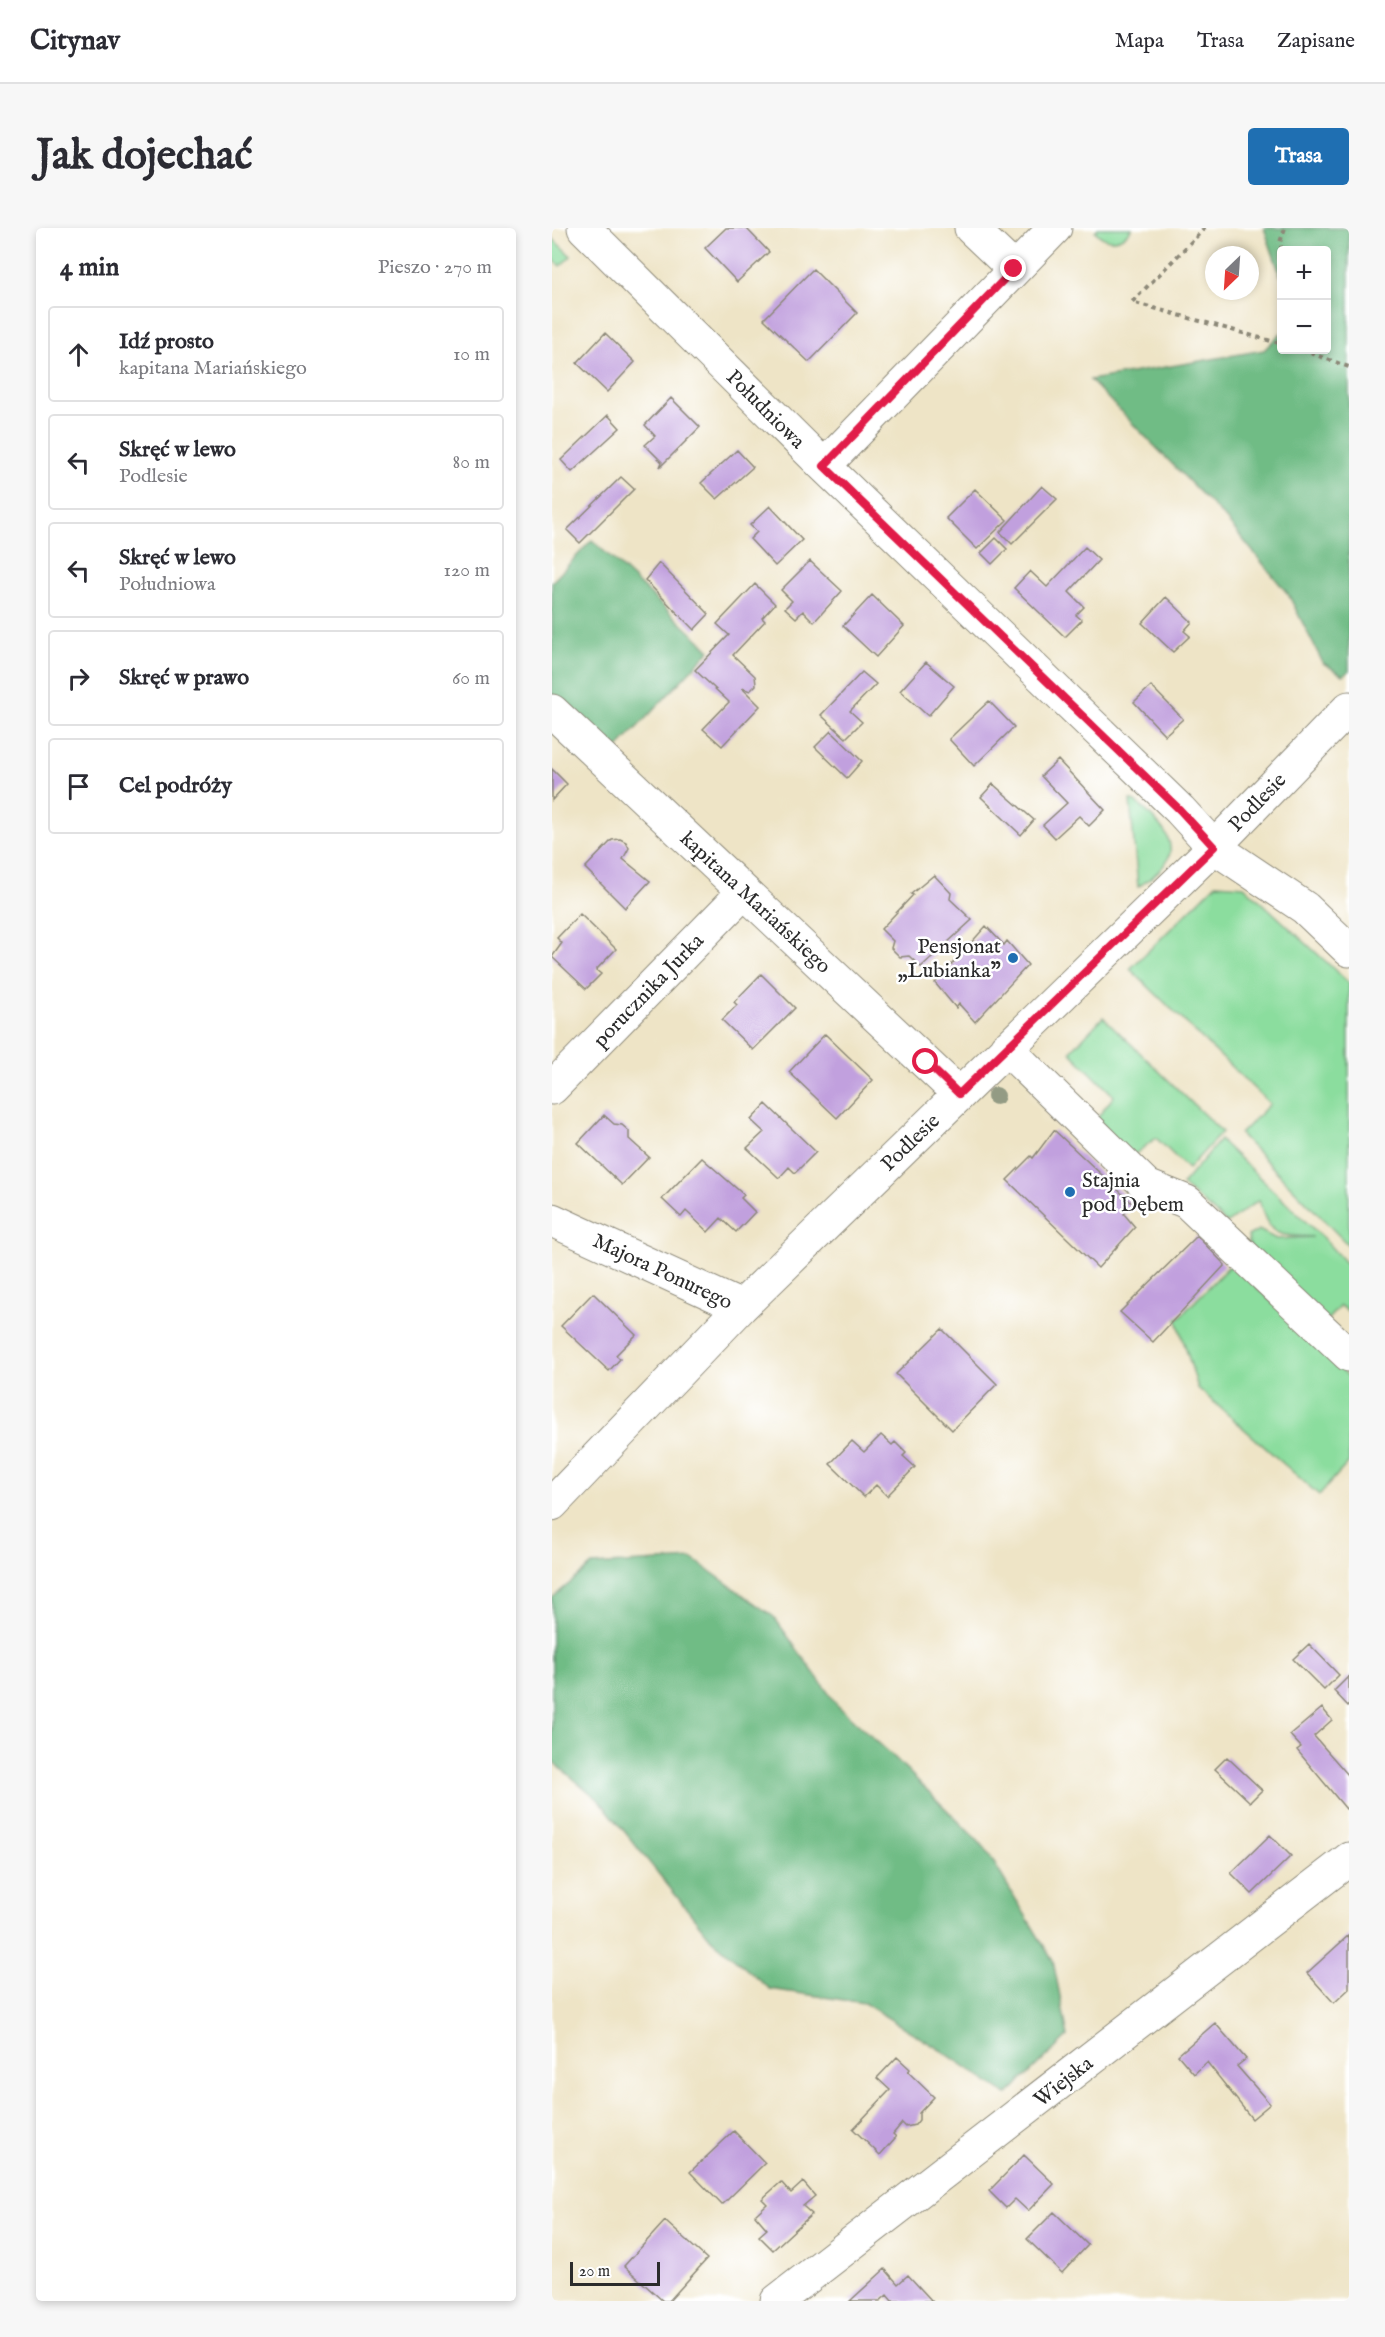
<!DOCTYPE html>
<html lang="pl">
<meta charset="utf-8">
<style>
body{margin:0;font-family:"IM FELL English",serif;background:#f7f7f7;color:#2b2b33}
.controls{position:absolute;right:18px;top:18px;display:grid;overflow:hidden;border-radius:6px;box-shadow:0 3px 9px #0003}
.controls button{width:54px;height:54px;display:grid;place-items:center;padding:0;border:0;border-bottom:2px solid #e1e1e2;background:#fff;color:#2b2b33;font:30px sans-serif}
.compass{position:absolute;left:653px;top:18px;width:54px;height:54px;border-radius:50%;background:#fff;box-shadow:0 3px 9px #0003;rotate:205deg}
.scale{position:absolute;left:18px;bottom:15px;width:90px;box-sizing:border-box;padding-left:6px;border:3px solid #2b2b2b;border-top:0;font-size:16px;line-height:21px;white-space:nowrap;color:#2b2b2b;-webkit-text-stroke:4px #fff;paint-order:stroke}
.stop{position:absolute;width:18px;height:18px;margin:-14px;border:4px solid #e11d48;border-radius:50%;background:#fff}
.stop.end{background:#e11d48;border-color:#fff;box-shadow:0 2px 6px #0008}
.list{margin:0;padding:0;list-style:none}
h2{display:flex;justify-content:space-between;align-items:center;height:78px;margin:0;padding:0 24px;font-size:26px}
h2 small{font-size:20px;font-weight:400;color:#7c7c81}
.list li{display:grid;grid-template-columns:39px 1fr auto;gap:18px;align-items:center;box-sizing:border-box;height:96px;margin:0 12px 12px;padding:0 12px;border:2px solid #e1e1e2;border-radius:6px}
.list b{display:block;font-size:22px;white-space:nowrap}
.list p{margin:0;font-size:20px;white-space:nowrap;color:#7c7c81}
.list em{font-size:20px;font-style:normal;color:#7c7c81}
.icon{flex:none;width:33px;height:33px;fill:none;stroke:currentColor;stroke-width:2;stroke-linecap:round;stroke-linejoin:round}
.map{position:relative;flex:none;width:797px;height:2073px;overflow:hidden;border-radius:6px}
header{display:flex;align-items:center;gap:36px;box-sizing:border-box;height:84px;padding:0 30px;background:#fff;border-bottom:2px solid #e1e1e2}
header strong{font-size:28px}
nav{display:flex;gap:33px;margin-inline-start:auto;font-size:21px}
.intro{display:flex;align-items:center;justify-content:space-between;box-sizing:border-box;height:144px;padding:0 36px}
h1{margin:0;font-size:42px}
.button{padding:15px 27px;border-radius:6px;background:#1f6fb2;color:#fff;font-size:21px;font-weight:700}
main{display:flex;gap:36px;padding:0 36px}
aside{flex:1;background:#fff;border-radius:6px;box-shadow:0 3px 9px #0003}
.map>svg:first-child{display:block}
.green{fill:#8bdd9e;stroke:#5b8464;stroke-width:1.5}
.forest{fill:#70bc85;stroke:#4e7458;stroke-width:1.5}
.building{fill:#c1a0de}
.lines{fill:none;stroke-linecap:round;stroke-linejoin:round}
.minor-casing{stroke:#8c8878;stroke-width:35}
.path{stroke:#8c8878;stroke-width:4;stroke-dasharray:4.5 4.5;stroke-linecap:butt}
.minor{stroke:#fff;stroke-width:33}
.tree{fill:#939b84}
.route{stroke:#e11d48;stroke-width:8}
.poi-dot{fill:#1f6fb2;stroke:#fff;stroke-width:2}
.labels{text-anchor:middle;stroke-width:5;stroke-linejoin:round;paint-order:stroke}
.street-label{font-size:21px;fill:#2b2b2b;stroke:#fff}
.poi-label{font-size:21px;fill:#2b2b2b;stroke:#fff;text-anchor:end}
</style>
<header>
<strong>Citynav</strong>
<nav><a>Mapa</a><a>Trasa</a><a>Zapisane</a></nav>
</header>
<div class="intro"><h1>Jak dojechać</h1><a class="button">Trasa</a></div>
<main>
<aside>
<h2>4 min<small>Pieszo · 270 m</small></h2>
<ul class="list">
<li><svg class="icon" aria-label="ahead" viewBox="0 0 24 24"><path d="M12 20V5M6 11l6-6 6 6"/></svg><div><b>Idź prosto</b><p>kapitana Mariańskiego</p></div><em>10 m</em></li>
<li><svg class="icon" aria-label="left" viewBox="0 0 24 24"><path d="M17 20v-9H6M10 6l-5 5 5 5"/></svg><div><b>Skręć w lewo</b><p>Podlesie</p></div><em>80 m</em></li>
<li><svg class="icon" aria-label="left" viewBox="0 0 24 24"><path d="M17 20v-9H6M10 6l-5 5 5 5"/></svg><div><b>Skręć w lewo</b><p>Południowa</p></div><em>120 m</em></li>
<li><svg class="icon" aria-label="right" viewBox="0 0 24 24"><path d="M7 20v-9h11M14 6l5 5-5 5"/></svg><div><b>Skręć w prawo</b></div><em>60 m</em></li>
<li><svg class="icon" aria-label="arrive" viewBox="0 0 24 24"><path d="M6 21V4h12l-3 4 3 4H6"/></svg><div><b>Cel podróży</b></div></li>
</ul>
</aside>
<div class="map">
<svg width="797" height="2073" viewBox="0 0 797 2073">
<rect width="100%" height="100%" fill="#fff"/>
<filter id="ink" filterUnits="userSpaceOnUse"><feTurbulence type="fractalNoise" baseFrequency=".0167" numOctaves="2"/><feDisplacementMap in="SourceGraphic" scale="12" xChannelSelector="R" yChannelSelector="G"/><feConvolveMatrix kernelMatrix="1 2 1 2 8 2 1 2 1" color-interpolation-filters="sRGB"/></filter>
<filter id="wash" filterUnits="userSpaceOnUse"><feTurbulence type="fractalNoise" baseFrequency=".008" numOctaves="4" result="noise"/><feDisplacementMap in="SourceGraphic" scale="24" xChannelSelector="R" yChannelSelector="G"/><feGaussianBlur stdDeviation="1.35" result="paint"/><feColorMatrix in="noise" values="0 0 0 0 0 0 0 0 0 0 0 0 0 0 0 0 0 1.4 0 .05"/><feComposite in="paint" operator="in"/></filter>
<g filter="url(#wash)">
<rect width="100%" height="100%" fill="#eee4c6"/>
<path class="green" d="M546 0H580C570 14 555 17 543 3Z
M0 10 19 28 8 38 0 30Z
M578 572C589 576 596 585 604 593 632 622 615 640 586 659Z
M664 656 692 658 797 755V1018L688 906 718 876 578 741Z
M551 789 670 904 636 941 604 910 578 930 545 890 562 868 518 824Z
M668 912 771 1010 797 1039 796 1083 788 1078 775 1092 699 1024 696 1008 707 1002 724 1011 761 1009C725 1007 717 1010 707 972L675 995 630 957Z
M680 1035 797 1149V1234L767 1267 646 1160 625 1092Z"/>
<path class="forest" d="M712 0H797V443L791 447 771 435 736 366 674 291 538 152 712 122 729 105 730 122H774V22H730L729 49Z
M40 312 158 422 61 525 0 467V354Z
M141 1331 222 1389 285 1477 342 1529 433 1620 501 1733 516 1808 455 1867 390 1823 312 1775 218 1761 159 1711 48 1573 0 1533V1370L40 1337Z"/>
<g id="blocks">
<path class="building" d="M174 0H194L217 24 185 54 153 20Z
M261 41 305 85 257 134 212 91Z
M53 105 83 134 55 164 25 135Z
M119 170 148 199 108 239 110 234 93 217 103 208 93 197Z
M56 187 68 200 20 244 9 232Z
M185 222 201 239 165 271 149 255Z
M69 249 82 261 28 315 15 302Z
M490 258 505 271 460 316 448 304Z
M423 261 455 292 425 321 394 290Z
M218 278 250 312 223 338 198 311 205 304 198 297Z
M444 310 455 321 440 336 429 325Z
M533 319 547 332 517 364 532 379 524 387 530 392 513 409 462 360 478 343 495 359Z
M258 333 290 363 262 394 251 383 244 390 233 380 240 373 229 362Z
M107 335 157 386 142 402 93 352Z
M203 356 223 376 210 390 213 393 181 427 203 448 204 457 198 463 190 460 208 478 170 518 151 501 177 474 143 442 177 407 165 396Z
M320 367 352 398 324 429 291 398Z
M614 369 640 394 632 403 638 408 621 424 590 395Z
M374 434 402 458 376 488 348 463Z
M310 444 324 456 298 483 310 494 294 510 269 487Z
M599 458 631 491 613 507 582 474Z
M437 473 462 499 422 538 397 511Z
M279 503 310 533 295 550 263 519Z
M506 532 553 582 537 598 527 588 503 610 491 597 515 575 489 548Z
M0 541 15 556 0 572Z
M441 556 482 592 469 607 429 569Z
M68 611 74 614 77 620 71 631 98 653 73 680 33 640 60 612Z
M382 647 399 665 398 671 420 692 369 739 357 728 348 729 339 720 341 713 329 701 361 667 359 666Z
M28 686 64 721 44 742 49 746 34 761 0 729 10 715 5 710Z
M434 698 452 717 455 713 476 737 423 794 407 776 404 780 383 755Z
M209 746 243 780 201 822 170 792 185 777 182 774Z
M273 806 321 852 285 890 237 844Z
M214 876 264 924 243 945 237 939 227 950 195 920 212 904 199 892Z
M52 887 62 896 70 897 77 903V911L97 929 70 957 26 915Z
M502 902 581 976 572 986 583 999 546 1040 455 952 479 928 481 930Z
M150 930 192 967 189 970 203 984 184 1004 169 990 156 1004 134 983 129 989 110 971Z
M645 1008 673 1037 601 1114 568 1084Z
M41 1065 84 1107 64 1127 68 1131 57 1143 9 1098Z
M390 1101 445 1156 400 1202 344 1146Z
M329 1207 340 1217 343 1214 354 1225 351 1228 363 1239 335 1268 324 1257 312 1269 278 1236 300 1213 312 1224Z
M757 1416 787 1447 772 1462 741 1431Z
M797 1448V1476L796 1478 782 1463Z
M770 1480 780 1492 762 1508 797 1548V1579L794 1581 745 1522 749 1519 738 1507Z
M675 1529 710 1562 698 1574 663 1541Z
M718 1607 739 1628 700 1666 679 1645Z
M797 1707V1761L782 1775 755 1745Z
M663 1795 694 1831 685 1838 718 1876 700 1891 655 1834 642 1846 626 1827Z
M345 1829 358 1841 356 1844 382 1869 367 1885V1892L363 1897 354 1899 350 1895 341 1906 344 1909 328 1927 301 1901 338 1862 325 1850Z
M182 1903 213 1935 170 1977 138 1944Z
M472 1927 502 1956 476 1983 463 1971 454 1980 437 1963Z
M229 1954 239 1965 251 1954 263 1968 251 1978 260 1986 221 2022 207 2008 215 2001 203 1987 215 1976 210 1971Z
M502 1984 536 2017 510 2045 475 2011Z
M113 1993 155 2031 117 2073H111L72 2038Z
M333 2041 346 2056 356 2047 380 2073H340L335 2067 328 2073H298Z"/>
</g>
</g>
<g filter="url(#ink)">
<use href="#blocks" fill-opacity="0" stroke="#8c8878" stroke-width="1.5"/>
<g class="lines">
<g class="minor-casing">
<path id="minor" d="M32 0 272 238 628 582 662 619 753 680 797 722
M419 0 462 41
M272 238 503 0
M0 483 407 866
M454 820 595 958 635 974 797 1127
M0 860 192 664
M0 992 189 1079
M0 1276 189 1079 662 619 797 480
M225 2073 797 1631"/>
</g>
<path class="path" d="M653 0 580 74 730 116
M730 22 728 14 733 0
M750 122 797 139"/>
<use href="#minor" class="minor"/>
</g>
<circle class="tree" cx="444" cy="868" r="9"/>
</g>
<g class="lines" filter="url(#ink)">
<path class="route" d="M374 834 407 866 662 619 628 582 272 238 462 41"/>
</g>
<g class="poi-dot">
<circle cx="461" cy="730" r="6"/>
<circle cx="518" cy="964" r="6"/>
</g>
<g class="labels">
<g class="street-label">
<text transform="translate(214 181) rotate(45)" y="7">Południowa</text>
<text transform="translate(705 574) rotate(-46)" y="7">Podlesie</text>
<text transform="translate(204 674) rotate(43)" y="7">kapitana Mariańskiego</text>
<text transform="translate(96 762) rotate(-46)" y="7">porucznika Jurka</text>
<text transform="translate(358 914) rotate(-44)" y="7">Podlesie</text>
<text transform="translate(111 1043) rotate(25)" y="7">Majora Ponurego</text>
<text transform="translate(511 1853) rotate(-38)" y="7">Wiejska</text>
</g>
<g class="poi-label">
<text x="449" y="725">Pensjonat<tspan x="449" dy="24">„Lubianka”</tspan></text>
<text x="530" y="959" text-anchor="start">Stajnia<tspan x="530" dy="24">pod Dębem</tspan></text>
</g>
</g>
</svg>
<div class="controls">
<button>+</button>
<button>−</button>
</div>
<svg class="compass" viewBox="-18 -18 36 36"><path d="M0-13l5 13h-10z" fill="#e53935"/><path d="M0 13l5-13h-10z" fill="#7c7c81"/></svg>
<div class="scale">20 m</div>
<div class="stop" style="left:374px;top:834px"></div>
<div class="stop end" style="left:462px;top:41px"></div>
</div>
</main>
